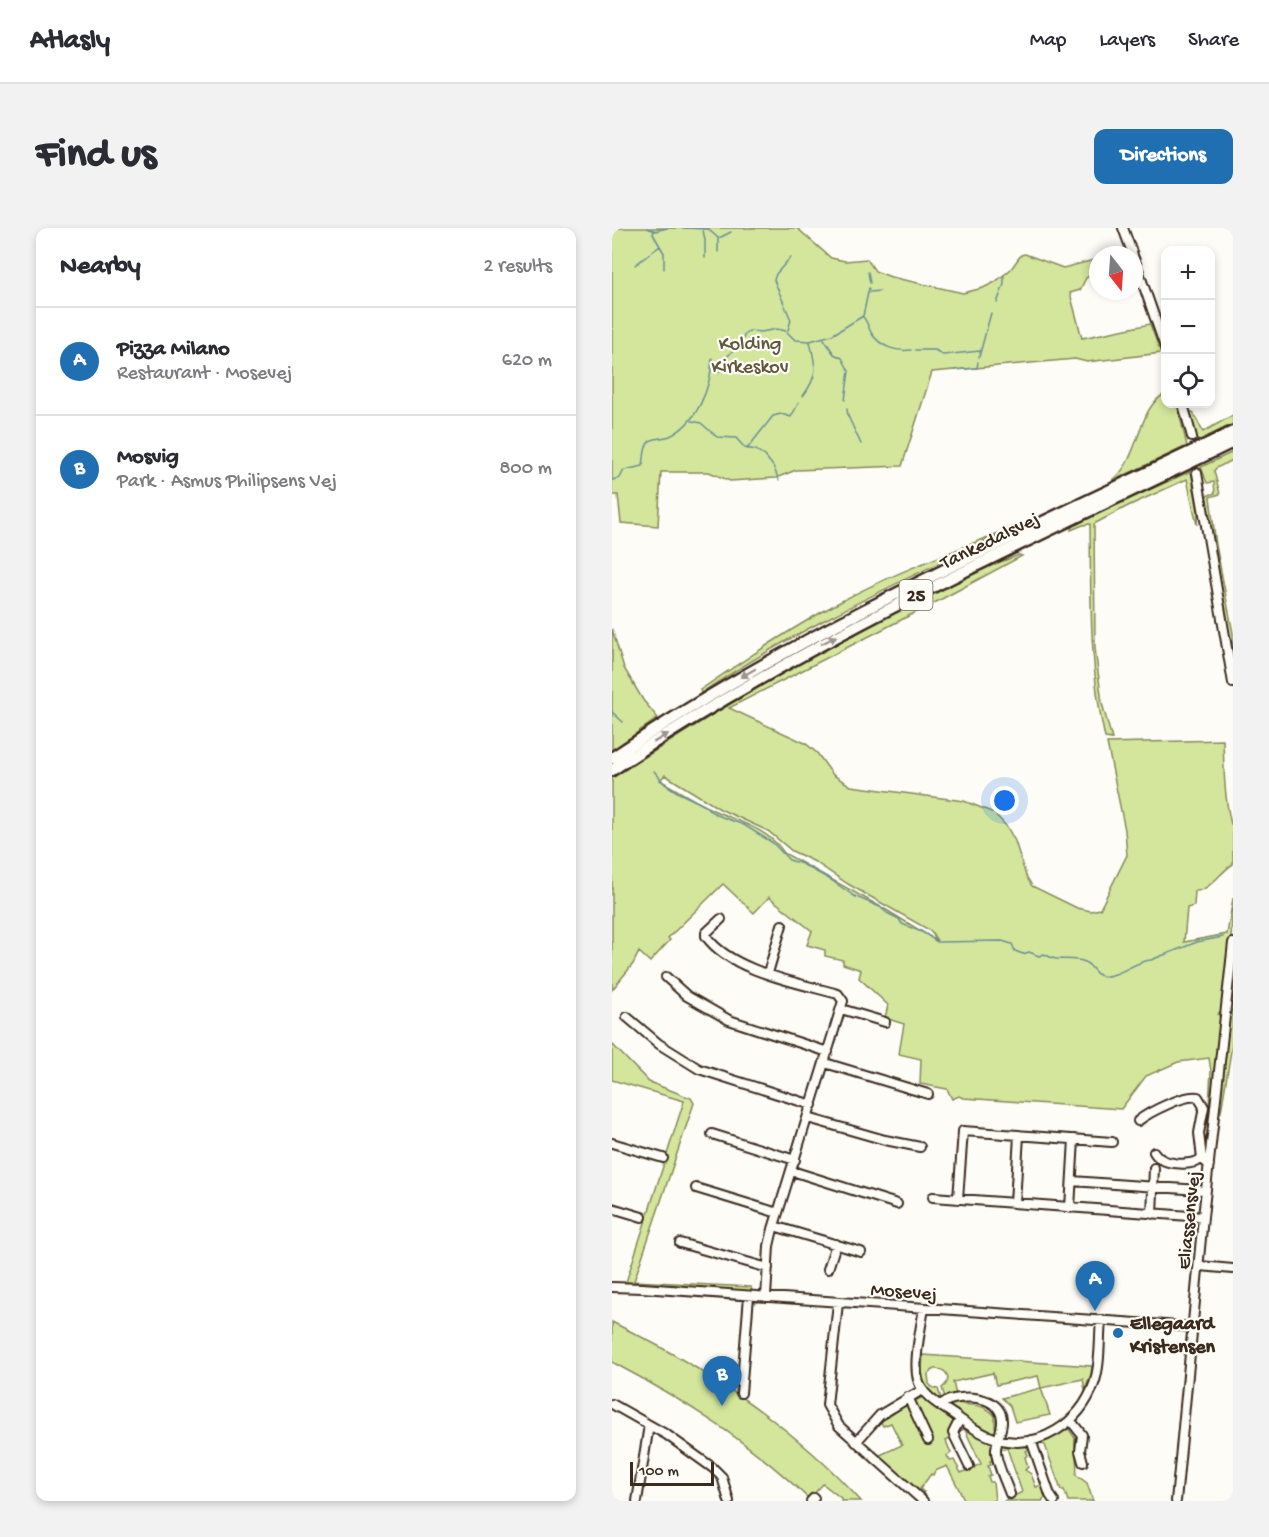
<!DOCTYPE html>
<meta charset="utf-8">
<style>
body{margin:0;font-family:"Gochi Hand",sans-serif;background:#f2f2f3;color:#2b2b33}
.controls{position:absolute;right:18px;top:18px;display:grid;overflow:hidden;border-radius:12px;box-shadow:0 3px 9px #0003}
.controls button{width:54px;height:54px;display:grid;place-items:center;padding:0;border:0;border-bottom:2px solid #e1e1e2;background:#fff;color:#2b2b33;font:30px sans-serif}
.compass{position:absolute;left:477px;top:18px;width:54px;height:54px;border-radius:50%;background:#fff;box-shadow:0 3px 9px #0003;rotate:163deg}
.scale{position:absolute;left:18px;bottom:15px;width:84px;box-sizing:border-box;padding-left:6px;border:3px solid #3b2a1e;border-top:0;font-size:16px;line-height:21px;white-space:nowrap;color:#3b2a1e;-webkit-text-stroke:4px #fdfcf7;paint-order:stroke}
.you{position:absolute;left:393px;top:573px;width:21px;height:21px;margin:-15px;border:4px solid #fff;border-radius:50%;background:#1a73e8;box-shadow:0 0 0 9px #1a73e833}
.badge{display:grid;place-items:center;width:39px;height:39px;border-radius:50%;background:#1f6fb2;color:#fff;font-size:20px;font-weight:700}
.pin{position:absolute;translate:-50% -50px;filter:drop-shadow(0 2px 3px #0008)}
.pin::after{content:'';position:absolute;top:32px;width:21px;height:18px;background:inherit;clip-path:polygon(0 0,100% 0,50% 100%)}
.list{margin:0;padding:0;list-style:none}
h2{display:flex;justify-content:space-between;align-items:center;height:78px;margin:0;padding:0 24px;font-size:26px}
h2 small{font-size:20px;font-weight:400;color:#7c7c81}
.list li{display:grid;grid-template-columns:39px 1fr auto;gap:18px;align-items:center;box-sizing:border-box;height:108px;padding:0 24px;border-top:2px solid #e1e1e2}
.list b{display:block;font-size:22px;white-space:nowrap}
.list p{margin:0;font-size:20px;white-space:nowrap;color:#7c7c81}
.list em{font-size:20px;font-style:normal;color:#7c7c81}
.icon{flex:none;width:33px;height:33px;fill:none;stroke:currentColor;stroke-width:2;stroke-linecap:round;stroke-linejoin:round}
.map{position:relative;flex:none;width:621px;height:1273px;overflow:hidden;border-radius:12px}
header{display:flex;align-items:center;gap:36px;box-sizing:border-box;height:84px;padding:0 30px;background:#fff;border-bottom:2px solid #e1e1e2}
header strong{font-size:28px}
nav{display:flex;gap:33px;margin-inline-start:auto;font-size:21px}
.intro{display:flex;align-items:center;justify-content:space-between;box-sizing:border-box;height:144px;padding:0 36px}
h1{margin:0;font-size:42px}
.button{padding:15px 27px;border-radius:12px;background:#1f6fb2;color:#fff;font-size:21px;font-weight:700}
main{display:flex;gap:36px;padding:0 36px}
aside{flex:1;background:#fff;border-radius:12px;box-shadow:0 3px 9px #0003}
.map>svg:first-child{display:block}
.green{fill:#d3e69b;stroke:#87885c;stroke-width:1.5;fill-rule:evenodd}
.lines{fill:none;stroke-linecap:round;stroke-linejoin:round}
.stream{stroke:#6a8e98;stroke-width:1.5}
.minor-casing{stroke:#3b2a1e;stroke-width:12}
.highway-casing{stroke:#3b2a1e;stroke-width:15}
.minor{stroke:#fdfcf7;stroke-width:8}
.highway{stroke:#fdfcf7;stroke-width:10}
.oneway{fill:#9c938a}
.poi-dot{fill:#1f6fb2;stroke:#fdfcf7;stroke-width:2}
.labels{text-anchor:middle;stroke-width:4.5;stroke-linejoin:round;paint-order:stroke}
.shield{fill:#fdfcf7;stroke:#75695f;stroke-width:1.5}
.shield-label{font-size:18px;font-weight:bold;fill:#3b2a1e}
.park-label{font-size:20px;fill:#61593d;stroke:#fdfcf7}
.street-label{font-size:20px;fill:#3b2a1e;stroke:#fdfcf7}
.poi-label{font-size:20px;font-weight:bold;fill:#3b2a1e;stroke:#fdfcf7;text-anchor:start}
</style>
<header>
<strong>Atlasly</strong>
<nav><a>Map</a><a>Layers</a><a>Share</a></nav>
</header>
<div class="intro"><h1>Find us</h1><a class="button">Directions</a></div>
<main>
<aside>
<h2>Nearby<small>2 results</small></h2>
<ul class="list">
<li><span class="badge">A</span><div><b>Pizza Milano</b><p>Restaurant · Mosevej</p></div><em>620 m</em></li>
<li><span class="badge">B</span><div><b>Mosvig</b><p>Park · Asmus Philipsens Vej</p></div><em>800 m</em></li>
</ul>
</aside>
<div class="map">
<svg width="621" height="1273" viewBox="0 0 621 1273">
<rect width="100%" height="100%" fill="#fdfcf7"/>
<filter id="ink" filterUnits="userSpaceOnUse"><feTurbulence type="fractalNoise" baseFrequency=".0167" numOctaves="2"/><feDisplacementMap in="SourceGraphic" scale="12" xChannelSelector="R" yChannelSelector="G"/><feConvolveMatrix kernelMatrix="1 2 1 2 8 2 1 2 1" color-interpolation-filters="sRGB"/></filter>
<g filter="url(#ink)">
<path class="green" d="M0 0H185L219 30 233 33 255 31 263 43 279 49 351 65 371 60 383 54 399 41 409 27 413 26 451 40 486 31V43L474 50 468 62 458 65 470 110 538 96 549 125 475 134 463 131 320 144 290 238 184 242 164 250 118 253 97 244H49L46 298 9 295 6 267H0Z
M553 166 554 176H565L575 218 500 253C529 230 525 179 553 166Z
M576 184H581L591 204 621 187V196L586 213Z
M621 224V232L604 240 602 243 608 266 598 269 604 317 621 405V429L594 268 603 265 602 254 595 255 589 239Z
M579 243 586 283 585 297 575 251 516 278 482 296 483 420 490 475 500 511 493 510C477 440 479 368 478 296L471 297 459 302 460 297Z
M401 299C295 351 187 399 89 465L88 462C133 431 179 400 228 374 283 344 343 323 401 299Z
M407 327 410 328 326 373 117 480 193 515 205 525 221 547 239 558 352 573 382 585 395 599 403 613 414 648 420 658 465 680 479 683 488 681 515 627 513 602 495 515 611 512C612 540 612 568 619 596H621V636C607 645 599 662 583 663L582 678 575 680 572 714 615 706 621 670 619 712H621V777L616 778 613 755 610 781 606 786 609 791 599 895H596L599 843 597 830 566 834 534 848 509 881 351 870 347 868 340 871 335 861 308 856 309 831 287 826 292 796 273 790 276 777 247 750 249 742 231 736V732L213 728V722L195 717 200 703 157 669 142 685 111 656 56 710 58 712 38 734 27 724 21 736 0 762V550L114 478 201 426 317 367 383 336ZM53 547 108 581 156 603 180 623 203 634 236 656 319 703 325 713 276 683 172 625C157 601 125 593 101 582 83 573 65 562 48 552Z
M0 401 12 440 31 472 46 490 0 522Z
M621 782 620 817 609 884H606L615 784Z
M0 816 37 854 79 870 82 875 22 1053 139 1059 140 1063 14 1054 72 873 0 852Z
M0 1094C92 1139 180 1197 249 1273H229L230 1271 211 1256 197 1271C138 1214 72 1172 0 1134Z
M311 1127 480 1138 479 1146 473 1162 471 1151 429 1160 438 1187 403 1194 398 1178 390 1170 429 1160 426 1148 384 1157 381 1145 341 1154 344 1167 333 1170 330 1160C341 1151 335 1140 322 1141L316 1146 317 1156 320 1159 326 1161 329 1170H325C308 1155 309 1149 311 1127Z
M311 1169 352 1201 340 1207 341 1209 334 1213 339 1225 335 1228 338 1233 342 1232 349 1245 369 1236 353 1202 383 1214 384 1231 378 1233 379 1237 376 1238 379 1247 376 1248 378 1254H381L383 1273H353L335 1238 323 1243 321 1247 319 1246 308 1261 312 1264 310 1266 266 1228 290 1217 279 1195 271 1198 269 1194 291 1179Z
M348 1172 350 1176C364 1177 374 1177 383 1188V1199L387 1201 386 1206 365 1198 334 1176Z
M456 1200 463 1210C461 1224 467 1235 464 1247L475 1255 481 1273H456L452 1262H449L433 1217 430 1216 429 1214Z
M387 1215 417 1216 420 1220 414 1223 416 1227 413 1229 416 1239 413 1242 419 1246 424 1259 433 1256 437 1268 431 1271V1273H392L410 1264 395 1220 386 1223Z"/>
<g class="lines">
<path class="stream" d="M35 0 43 3 55 0
M73 0 96 1 106 10V24
M42 2 41 6 52 25V41
M91 2 93 13V30
M107 10 119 4
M23 37 48 18
M256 44 258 55
M258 64 268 63
M385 75 392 56V48
M251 89C256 94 256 100 260 106 269 119 284 124 299 122
M176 102 179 92 162 52 164 46 179 29
M212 111 222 126 230 130 237 143 233 172
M129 115 133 106 137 103 149 104 165 101 174 103 183 112 198 113 220 107 251 88 257 60
M303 122H323L331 127 368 123
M367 129 379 85
M342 142 365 140 366 134
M107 144 108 137 123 120
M191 168C207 147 204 138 198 114
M235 181 236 188 249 216
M80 193 89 195 105 209 124 210 133 220 144 222 153 228 161 238 167 252
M135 221 161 188 169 186 179 189 187 174
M0 252 8 250 12 242 31 238C32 232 32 220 36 215 40 209 51 211 58 208 85 195 99 160 100 130
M0 484 11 494
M42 543 53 556 67 565 94 578 98 583 110 589 132 597 161 615 177 632 190 636 219 652 242 668 268 679 275 685 287 691 290 696 312 705 325 714 390 713 400 716 403 723 411 726 417 724 427 728 432 726C436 728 441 731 445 731 454 732 464 730 473 734 484 740 482 752 500 747 513 744 527 732 539 732L585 714 611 709"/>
<g class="minor-casing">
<path id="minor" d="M511 0 521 27
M522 30 554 122
M571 176 580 209
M585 245 621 455
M109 691 94 705V708C118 743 187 755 226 766L231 773 161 1001 157 1018 154 1069
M156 745 170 697
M54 749 75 768 117 792 216 824
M229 781 273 794
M15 789 47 816 87 841 200 877
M213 835 316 866
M196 890 273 912 308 919
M526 893C537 884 573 866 586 869L592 879 587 905 590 931 597 937
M100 906 183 932
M0 915 51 930
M542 924C550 938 578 938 590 931
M180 943 285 976
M460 953 587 962
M84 960 166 985
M321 969 591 989
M346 971 351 903 500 914
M403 975 407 907
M0 980 30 989
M458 980 462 911
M540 986 542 940
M162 998 249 1024
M68 1015 156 1040
M588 1038 621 1041
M216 1041 224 1016
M0 1059 30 1060 582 1099
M226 1075 215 1177 227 1198 311 1273
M312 1080C309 1100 301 1133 306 1152 310 1168 329 1178 341 1186 355 1196 368 1206 385 1211 427 1223 468 1195 482 1156 489 1136 487 1112 489 1092
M129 1165 137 1068
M296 1169 316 1212
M0 1176 55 1207 101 1240 110 1249 117 1273
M328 1177C342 1166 379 1166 388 1184 394 1195 385 1210 384 1221 383 1232 394 1255 398 1266
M348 1191 341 1205 357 1238
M459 1193 470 1207 468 1223 471 1234
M419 1212 438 1267 442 1273
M244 1214 268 1187 310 1162
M25 1273 37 1197
M199 1273 202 1270
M564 1273 591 989 621 715"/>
</g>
<g class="highway-casing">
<path id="highway" d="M0 530C194 399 410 305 621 204
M0 542C195 411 410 316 621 214"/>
</g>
<use href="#minor" class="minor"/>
<use href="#highway" class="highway"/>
</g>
<defs><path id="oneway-solid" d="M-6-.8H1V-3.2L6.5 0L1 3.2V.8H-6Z" transform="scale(1.5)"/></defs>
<g class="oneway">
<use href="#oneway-solid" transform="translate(217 412) rotate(-28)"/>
<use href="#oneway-solid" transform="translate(136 445) rotate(150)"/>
<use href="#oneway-solid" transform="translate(49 510) rotate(-31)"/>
</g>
</g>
<circle class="poi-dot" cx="506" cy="1105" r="6"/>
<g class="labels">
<rect class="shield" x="287.5" y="352" width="33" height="30" rx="4.5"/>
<g class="shield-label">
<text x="304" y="373">25</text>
</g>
<g class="park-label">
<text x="138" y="121">Kolding<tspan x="138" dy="23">Kirkeskov</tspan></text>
</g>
<g class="street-label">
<text transform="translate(377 311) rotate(-26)" y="7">Tankedalsvej</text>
<text transform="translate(575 992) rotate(-84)" y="7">Eliassensvej</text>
<text transform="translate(292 1062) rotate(4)" y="7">Mosevej</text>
</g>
<g class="poi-label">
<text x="518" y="1101">Ellegaard<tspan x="518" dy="23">Kristensen</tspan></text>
</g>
</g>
</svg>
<div class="controls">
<button>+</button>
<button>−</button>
<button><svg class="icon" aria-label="locate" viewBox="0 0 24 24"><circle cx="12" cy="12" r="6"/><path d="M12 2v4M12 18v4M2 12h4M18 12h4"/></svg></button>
</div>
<svg class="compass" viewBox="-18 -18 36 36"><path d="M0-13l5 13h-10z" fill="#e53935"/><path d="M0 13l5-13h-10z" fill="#7c7c81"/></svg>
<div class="scale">100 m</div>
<div class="you"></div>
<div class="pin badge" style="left:483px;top:1083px">A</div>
<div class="pin badge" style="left:110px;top:1178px">B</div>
</div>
</main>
